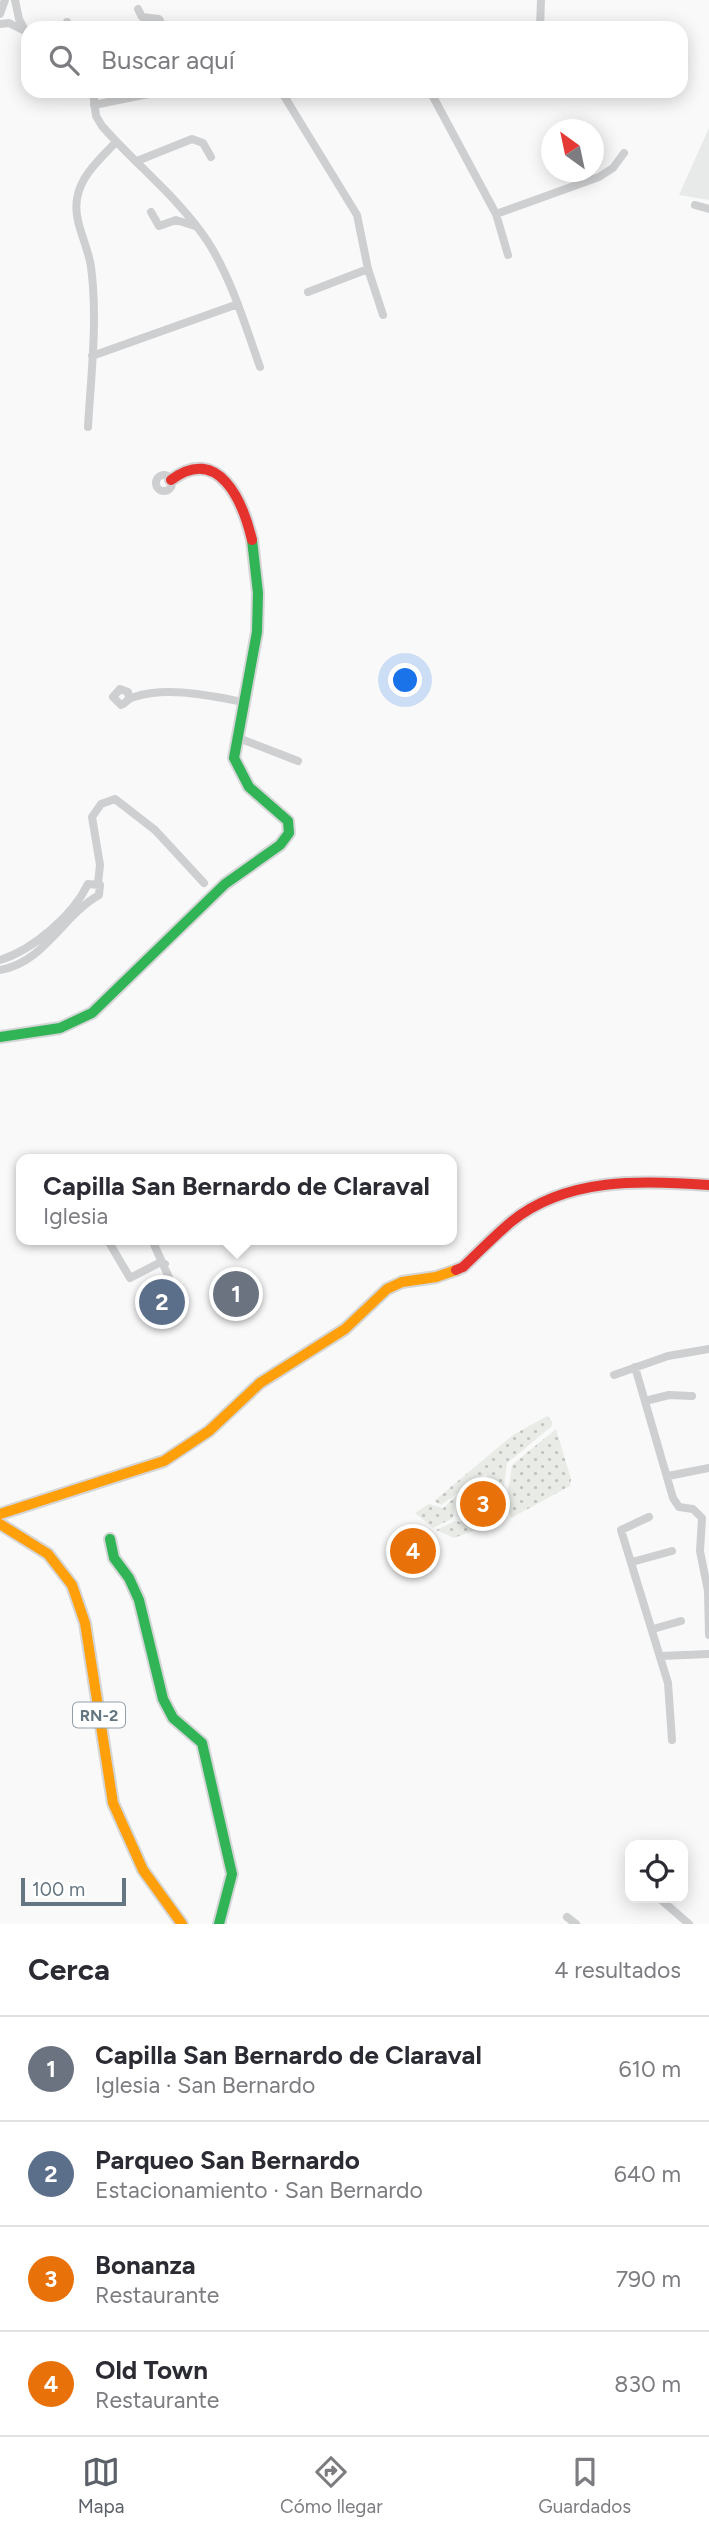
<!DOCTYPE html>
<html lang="es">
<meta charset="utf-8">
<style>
body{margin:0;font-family:Figtree,sans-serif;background:#f2f2f3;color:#2b2b33}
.controls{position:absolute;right:21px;bottom:21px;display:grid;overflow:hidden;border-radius:14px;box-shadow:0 4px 18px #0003}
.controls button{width:63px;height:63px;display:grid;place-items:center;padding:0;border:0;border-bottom:2px solid #e1e1e2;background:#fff;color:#2b2b33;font:35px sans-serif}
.compass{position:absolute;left:541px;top:119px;width:63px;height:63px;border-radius:50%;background:#fff;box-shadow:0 4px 18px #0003;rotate:327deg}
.scale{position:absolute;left:21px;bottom:18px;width:105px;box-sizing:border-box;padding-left:7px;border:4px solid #657683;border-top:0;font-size:19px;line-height:24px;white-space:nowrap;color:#657683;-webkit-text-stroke:5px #fff;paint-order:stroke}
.you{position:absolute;left:406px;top:681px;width:24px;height:24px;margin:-18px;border:5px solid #fff;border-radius:50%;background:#1a73e8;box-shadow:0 0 0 10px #1a73e833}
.badge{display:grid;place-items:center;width:46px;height:46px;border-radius:50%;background:#5c6169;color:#fff;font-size:23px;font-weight:700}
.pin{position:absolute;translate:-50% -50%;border:4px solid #fff;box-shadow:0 2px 7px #0006}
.popup{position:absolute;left:16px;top:1154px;width:441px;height:91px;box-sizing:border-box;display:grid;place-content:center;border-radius:14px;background:#fff;filter:drop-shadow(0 2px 5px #0005);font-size:23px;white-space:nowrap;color:#7c7c81}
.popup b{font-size:26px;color:#2b2b33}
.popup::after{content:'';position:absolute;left:50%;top:100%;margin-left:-14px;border:14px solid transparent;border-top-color:#fff}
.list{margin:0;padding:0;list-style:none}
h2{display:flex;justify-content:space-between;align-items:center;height:91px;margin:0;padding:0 28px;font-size:30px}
h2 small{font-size:23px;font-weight:400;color:#7c7c81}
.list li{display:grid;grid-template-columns:46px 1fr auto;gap:21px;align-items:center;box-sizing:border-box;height:105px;padding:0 28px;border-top:2px solid #e1e1e2}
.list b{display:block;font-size:26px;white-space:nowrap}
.list p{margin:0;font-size:23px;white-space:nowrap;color:#7c7c81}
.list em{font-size:23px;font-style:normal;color:#7c7c81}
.icon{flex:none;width:38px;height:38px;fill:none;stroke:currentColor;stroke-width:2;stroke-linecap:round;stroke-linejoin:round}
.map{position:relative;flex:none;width:709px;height:1924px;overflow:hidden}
.search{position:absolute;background:#fff;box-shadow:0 4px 18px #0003;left:21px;right:21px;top:21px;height:77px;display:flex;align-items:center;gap:18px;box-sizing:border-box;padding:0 24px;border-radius:21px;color:#7c7c81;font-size:26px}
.sheet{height:511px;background:#fff}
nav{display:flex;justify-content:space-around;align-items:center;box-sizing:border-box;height:98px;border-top:2px solid #e1e1e2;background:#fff;font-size:19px;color:#7c7c81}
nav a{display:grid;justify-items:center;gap:4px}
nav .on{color:#5c6169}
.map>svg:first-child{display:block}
.built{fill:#e8e9e9}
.grass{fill:url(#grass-dots)}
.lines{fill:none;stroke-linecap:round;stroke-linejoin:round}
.fast-casing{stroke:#d5d6d7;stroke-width:14}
.slow-casing{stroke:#d5d6d7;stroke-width:14}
.jam-casing{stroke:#d5d6d7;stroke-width:14}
.street{stroke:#cecfd0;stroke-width:8}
.fast{stroke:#30b455;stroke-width:10}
.slow{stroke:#ff9f0a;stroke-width:10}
.jam{stroke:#e5322d;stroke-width:10}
.labels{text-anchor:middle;stroke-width:7;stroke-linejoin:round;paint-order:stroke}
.shield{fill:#fff;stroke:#939fa8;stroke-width:2}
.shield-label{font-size:16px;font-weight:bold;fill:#657683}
</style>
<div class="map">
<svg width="709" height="1924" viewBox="0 0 709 1924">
<defs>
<pattern id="grass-dots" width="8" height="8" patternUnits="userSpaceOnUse" patternTransform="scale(1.75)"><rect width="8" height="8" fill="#e8ebe6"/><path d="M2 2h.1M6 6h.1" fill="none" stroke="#c0c3c0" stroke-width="1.8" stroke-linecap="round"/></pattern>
</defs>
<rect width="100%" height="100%" fill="#f9f9f9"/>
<path class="built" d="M709 128V200L679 195Z"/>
<path class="grass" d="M547 1416 552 1421V1426L507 1463 503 1493 496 1483 491 1484 486 1473 441 1505 434 1501 513 1435Z
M556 1429 571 1479 570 1486 511 1518 502 1497 508 1493 512 1465Z
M456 1496 453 1518 433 1528 415 1513 429 1504 443 1508Z
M469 1515 475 1530 454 1538 436 1530 455 1521 461 1522Z"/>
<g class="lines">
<g class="fast-casing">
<path id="fast" d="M0 1037 60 1028 92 1013 225 884 280 845 289 833 288 821 249 787 234 758 257 632 258 593 252 540
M110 1539 114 1558 129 1578 139 1600 163 1699 173 1718 202 1743 232 1874 219 1924"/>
</g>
<g class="slow-casing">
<path id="slow" d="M0 1514 164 1461 209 1431 260 1383 345 1329 387 1289 402 1282 436 1277 456 1270
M0 1524 48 1554 72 1585 85 1623 113 1803 143 1870 182 1924"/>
</g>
<g class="jam-casing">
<path id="jam" d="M171 480C219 444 243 502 252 540
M456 1270 463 1267C479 1252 494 1236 511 1222 566 1177 643 1180 709 1185"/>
</g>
<path class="street" d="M15 0 19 19 28 36
M138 9 142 17 159 19 164 28
M0 14 5 0
M0 24 9 23 23 30
M67 28V22
M540 28 541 0
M93 91 96 116 102 126C136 165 179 198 208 242 232 280 245 325 260 367
M281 91 357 215 368 269 383 315
M430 91 496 214 508 255
M94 105 163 91
M137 161 192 139 203 143 211 157
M695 205 709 209
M151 212 159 226 176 220 195 226
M496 214 599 177 613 168 624 153
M308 292 368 269
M92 356 238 304
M88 427C91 375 98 319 91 267 88 244 73 222 77 199 80 176 101 158 116 142
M156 483a8 8 0 1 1 16 0a8 8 0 1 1-16 0Z
M129 698 128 692 120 689 113 697 121 705C127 703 127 698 134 697 168 686 210 696 244 702
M236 737 298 761
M98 883 100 865 92 817 101 804 115 799 155 830 204 883
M0 960C33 950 73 915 88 884L100 885 99 895C62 916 45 962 0 970
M152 1240 176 1293
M110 1244 130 1278 161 1262 165 1264
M635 1367 673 1498 679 1507 693 1509 702 1518 700 1551 708 1591 709 1635
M614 1375 668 1356 709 1349
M645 1401 669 1395 692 1396
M668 1476 709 1468
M649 1517 621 1530 668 1683 672 1740
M632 1562 672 1551
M653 1629 681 1621
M661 1656 709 1654
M659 1898 689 1924
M567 1917 576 1924"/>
<use href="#fast" class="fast"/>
<use href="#slow" class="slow"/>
<use href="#jam" class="jam"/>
</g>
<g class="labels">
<rect class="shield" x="73" y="1702.5" width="52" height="25" rx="5"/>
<g class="shield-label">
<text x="99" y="1721">RN-2</text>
</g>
</g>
</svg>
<div class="controls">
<button><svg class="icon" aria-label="locate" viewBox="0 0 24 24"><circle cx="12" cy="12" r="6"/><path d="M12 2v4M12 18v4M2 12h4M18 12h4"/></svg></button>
</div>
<svg class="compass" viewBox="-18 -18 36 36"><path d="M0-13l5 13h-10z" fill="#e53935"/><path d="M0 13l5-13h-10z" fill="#7c7c81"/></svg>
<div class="scale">100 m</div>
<div class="you"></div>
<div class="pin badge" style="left:236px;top:1294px;background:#6b7280">1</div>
<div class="popup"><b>Capilla San Bernardo de Claraval</b>Iglesia</div>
<div class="pin badge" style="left:162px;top:1302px;background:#5c6f8a">2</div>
<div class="pin badge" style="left:483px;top:1504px;background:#e8710a">3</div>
<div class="pin badge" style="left:413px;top:1551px;background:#e8710a">4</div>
<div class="search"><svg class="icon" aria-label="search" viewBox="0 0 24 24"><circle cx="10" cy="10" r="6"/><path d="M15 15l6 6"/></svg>Buscar aquí</div>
</div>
<section class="sheet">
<h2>Cerca<small>4 resultados</small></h2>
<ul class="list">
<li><span class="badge" style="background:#6b7280">1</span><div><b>Capilla San Bernardo de Claraval</b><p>Iglesia · San Bernardo</p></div><em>610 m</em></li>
<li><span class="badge" style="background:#5c6f8a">2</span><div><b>Parqueo San Bernardo</b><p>Estacionamiento · San Bernardo</p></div><em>640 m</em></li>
<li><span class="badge" style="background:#e8710a">3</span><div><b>Bonanza</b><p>Restaurante</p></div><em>790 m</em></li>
<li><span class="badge" style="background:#e8710a">4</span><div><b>Old Town</b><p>Restaurante</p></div><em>830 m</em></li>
</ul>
</section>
<nav>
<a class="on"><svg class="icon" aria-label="map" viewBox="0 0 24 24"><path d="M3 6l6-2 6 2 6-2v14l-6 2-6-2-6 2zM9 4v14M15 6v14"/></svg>Mapa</a>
<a><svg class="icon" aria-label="directions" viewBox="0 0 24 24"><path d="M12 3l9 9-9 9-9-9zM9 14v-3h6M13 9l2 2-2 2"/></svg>Cómo llegar</a>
<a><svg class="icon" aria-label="saved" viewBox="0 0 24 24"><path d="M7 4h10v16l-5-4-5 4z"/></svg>Guardados</a>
</nav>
